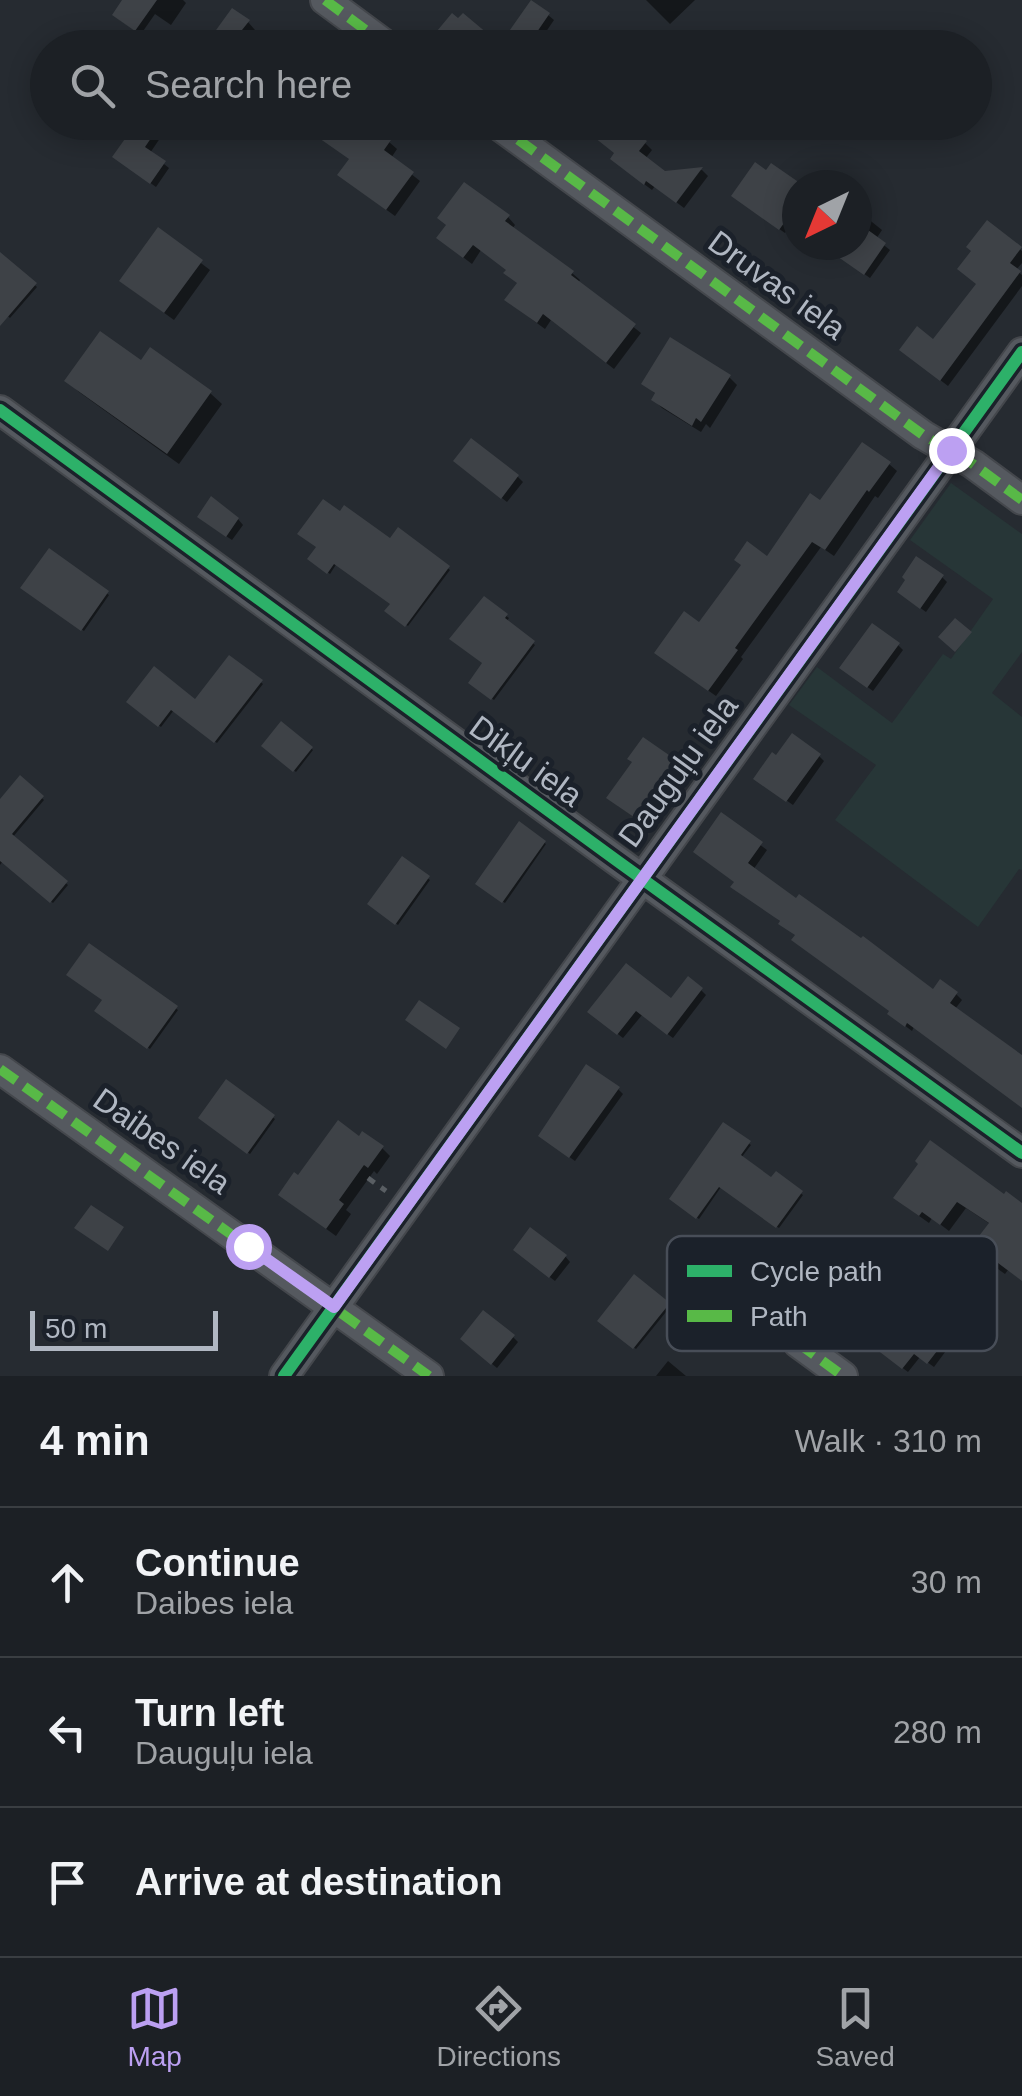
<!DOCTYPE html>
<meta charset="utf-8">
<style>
body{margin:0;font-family:Helvetica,sans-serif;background:#25282d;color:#f1f3f6}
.compass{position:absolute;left:782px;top:170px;width:90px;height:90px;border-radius:50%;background:#1c2025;box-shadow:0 5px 25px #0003;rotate:223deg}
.scale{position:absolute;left:30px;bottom:25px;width:188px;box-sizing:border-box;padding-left:10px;border:5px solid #b0b7c2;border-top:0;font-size:28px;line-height:35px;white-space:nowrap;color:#b0b7c2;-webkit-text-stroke:8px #1b212a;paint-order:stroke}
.stop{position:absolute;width:30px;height:30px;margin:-22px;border:8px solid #bca0f2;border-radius:50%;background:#fff}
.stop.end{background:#bca0f2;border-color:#fff;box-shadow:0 2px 10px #0008}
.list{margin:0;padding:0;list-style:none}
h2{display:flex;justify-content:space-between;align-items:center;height:130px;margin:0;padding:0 40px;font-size:42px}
h2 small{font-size:32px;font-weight:400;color:#a0a3a7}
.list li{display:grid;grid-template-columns:65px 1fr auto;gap:30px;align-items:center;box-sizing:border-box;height:150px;padding:0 40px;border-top:2px solid #3a3e42}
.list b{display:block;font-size:38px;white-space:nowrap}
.list p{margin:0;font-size:32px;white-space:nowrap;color:#a0a3a7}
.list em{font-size:32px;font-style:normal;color:#a0a3a7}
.icon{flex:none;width:55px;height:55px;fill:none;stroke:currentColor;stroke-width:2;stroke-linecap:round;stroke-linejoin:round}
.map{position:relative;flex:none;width:1022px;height:1376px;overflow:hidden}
.search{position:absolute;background:#1c2025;box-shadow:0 5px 25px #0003;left:30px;right:30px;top:30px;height:110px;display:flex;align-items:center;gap:25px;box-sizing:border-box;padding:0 35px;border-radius:55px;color:#a0a3a7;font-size:38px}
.sheet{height:580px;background:#1c2025}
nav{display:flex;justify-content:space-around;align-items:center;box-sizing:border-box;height:140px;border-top:2px solid #3a3e42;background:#1c2025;font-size:28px;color:#a0a3a7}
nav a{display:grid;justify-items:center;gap:5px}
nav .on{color:#bca0f2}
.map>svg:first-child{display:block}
.green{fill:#273637}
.shadow{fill:#0007}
.building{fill:#3e4247}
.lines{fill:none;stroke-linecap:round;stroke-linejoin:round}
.minor-casing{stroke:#44474c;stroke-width:32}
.path{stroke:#595e63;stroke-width:5;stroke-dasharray:8 8;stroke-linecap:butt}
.minor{stroke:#55595f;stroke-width:28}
.quiet{stroke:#58b947;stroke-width:10;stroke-dasharray:20 10;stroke-linecap:butt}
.cycleway-casing{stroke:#1b212a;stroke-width:19}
.cycleway{stroke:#2db169;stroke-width:12}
.route{stroke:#bca0f2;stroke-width:12}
.labels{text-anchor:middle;stroke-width:10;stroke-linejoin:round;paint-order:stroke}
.street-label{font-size:32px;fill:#b0b7c2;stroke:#1b212a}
.key{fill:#1b212a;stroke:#484e58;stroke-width:2.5}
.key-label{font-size:28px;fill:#b0b7c2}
</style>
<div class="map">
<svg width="1022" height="1376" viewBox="0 0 1022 1376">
<rect width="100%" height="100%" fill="#262b31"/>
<path class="green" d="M951 483 1022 534V652L992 693 1022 717V870L1019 869 978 927 835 820 876 765 789 705 817 667 892 723 943 654 951 659 993 599 910 540Z"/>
<path class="shadow" d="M125 0H183L186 3 171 25 155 14 141 34 120 20Z
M646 0H695L670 24Z
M548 15 554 20 535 48H500Z
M248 22 255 30 249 38 206 48Z
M140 122H171L150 153 169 168 156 187 121 162Z
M389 142 397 149 391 158 420 181 395 216 348 182Z
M645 143 652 150 645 159 664 173 702 170 708 176 684 208 655 186 652 190 620 166 617 154Z
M767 173 797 185V227L792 223 785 233 739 201Z
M857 210 882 230 876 239 890 250 870 278 823 245H857Z
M508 217 515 225 512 229 572 273 580 280 578 283 641 333 614 369 551 320 545 329 515 307 519 284 508 270 481 250 472 264 447 245Z
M987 223 1022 251V263L1016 270 1022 275V286L948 386 909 356 934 343 979 284Z
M159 231 210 270 174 320 131 289Z
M0 255 37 287 10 318 0 309Z
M141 363 210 393 222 404 179 464 79 392 68 381Z
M729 377 737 385 710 428 706 424 701 432 662 408 654 400 657 395 644 384Z
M889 464 897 471 878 498 875 496 834 556 821 547 741 657 743 659 716 696 665 660 820 504Z
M461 466 518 477 523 482 507 502Z
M238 519 243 525 232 540 205 522Z
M399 531 450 570 408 626 388 611 393 604 337 563 330 574 310 559 390 542Z
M50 551 109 595 84 631 24 587Z
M942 577 947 582 926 612 905 597Z
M484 600 509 618 506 622 535 645 494 700 471 682 486 663Z
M898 645 903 650 873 691 848 673Z
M230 658 263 684 217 743 174 710 161 727 129 702H195Z
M281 724 313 750 296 772 264 745Z
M819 756 824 761 793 805 762 783 777 758Z
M677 764 685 772 647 826 618 806Z
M20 779 44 800 12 838 68 885 53 903 3 861 0 865V803Z
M722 816 767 850 753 870 933 993 956 994 962 1000 955 1009 1022 1058V1106L914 1027 912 1031 896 1019 891 1012 797 936 736 883Z
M519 825 546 844 505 903 478 884Z
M402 860 430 880 398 925 371 904Z
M89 947 178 1010 150 1049 98 1011 105 1001Z
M701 990 706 995 673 1038 642 1015 623 1038 596 1017 671 1002Z
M226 1083 275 1119 250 1154 201 1118Z
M618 1089 623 1094 575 1161 547 1141Z
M724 1125 751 1145 741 1158 772 1181 776 1175 803 1195 779 1228 721 1187 699 1219 672 1199Z
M360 1139 382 1148 390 1156 377 1174 374 1171 346 1210 351 1214 336 1236 289 1202 299 1178Z
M1005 1198 1022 1206V1280L1008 1270 1005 1274 981 1257 990 1224 966 1208 949 1231 932 1218 929 1223 905 1206Z
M521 1255 565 1256 570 1262 555 1281Z
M635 1278 670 1307 636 1349 601 1320Z
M904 1316 949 1335 954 1340 934 1367 920 1357 908 1372 884 1354 886 1340Z
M513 1337 518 1342 497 1368 468 1344Z
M668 1361 686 1376H656Z"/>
<path class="building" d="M122 0H157L135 31 112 15Z
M531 0 550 13 526 48H456L437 31 452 13 458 18 463 13 500 44Z
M232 8 250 20 242 30 265 48H203Z
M137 122H162L145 147 166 161 150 184 112 157Z
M296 122H366L391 140 384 150 414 172 386 210 337 175 349 159Z
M575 122H622L647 141 639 151 665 171 703 167 676 203 646 181 644 185 610 159 614 153Z
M755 162 766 170 771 163 797 181V205L779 230 731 196Z
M464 182 510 215 505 221 574 271 571 275 636 324 606 363 543 314 537 323 504 300 517 283 503 273 506 270 473 245 463 258 436 238 446 225 437 218Z
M987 220 1022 247 1010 263 1021 271 940 381 899 350 917 326 933 339 976 284 957 269 971 251 966 247Z
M857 222 886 243 864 275 821 245H857Z
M158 227 203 260 164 313 119 281Z
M0 252 37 283 0 326Z
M100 331 141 360 150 347 212 391 167 454 64 381Z
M670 337 731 375 701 422 696 418 692 426 651 400 655 393 641 384Z
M471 438 519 475 501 499 453 461Z
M862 442 891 462 869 492 867 490 825 550 812 542 735 648 738 650 708 691 654 653 684 611 699 622 741 565 734 560 747 541 767 556 810 493 820 500Z
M211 496 239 518 226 537 197 517Z
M323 499 340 511 344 505 390 538 398 527 450 566 405 627 384 611 390 604 334 564 327 574 307 559 316 547 297 534Z
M49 548 109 591 81 631 20 588Z
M916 556 944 575 920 609 897 592 905 580 902 577Z
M484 596 508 614 505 618 535 641 491 700 468 683 482 663 449 639Z
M955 618 972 632 955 652 938 637Z
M872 623 900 643 867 688 839 668Z
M229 655 263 680 214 743 171 710 158 727 126 702 154 666 195 699Z
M281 721 313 747 293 772 261 746Z
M792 733 821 754 786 802 753 779 772 752 776 755Z
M643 737 679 762 638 820 606 798 632 762 627 759Z
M20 775 44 796 12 834 68 881 50 903 0 861V799Z
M721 812 763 842 748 863 796 898 799 894 861 938 863 936 933 989 940 979 958 992 950 1003 1022 1055V1108L907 1023 905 1027 887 1014 889 1011 791 940 795 935 778 924 780 921 730 887 734 882 693 852Z
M519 821 546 841 502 903 475 884Z
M402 856 430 876 395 925 367 904Z
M89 943 178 1006 147 1049 94 1011 102 1000 66 975Z
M626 963 671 998 688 976 703 988 667 1035 636 1011 617 1035 587 1012Z
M419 1000 460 1028 446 1049 405 1020Z
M586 1064 620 1087 569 1158 538 1136Z
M226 1079 275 1115 247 1154 198 1118Z
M338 1120 359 1136 362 1131 384 1146 368 1168 364 1165 339 1200 344 1204 326 1229 278 1195 294 1172 298 1175Z
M723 1122 751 1141 741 1155 771 1177 776 1171 803 1191 776 1228 719 1187 696 1219 669 1199Z
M930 1140 1004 1194 1006 1191 1022 1203V1281L998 1263 995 1267 969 1249 989 1223 957 1202 940 1225 922 1212 919 1216 893 1198 918 1164 915 1161Z
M91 1205 124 1227 108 1251 74 1228Z
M530 1227 567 1255 549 1278 513 1250Z
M844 1272 903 1313 911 1302 951 1333 927 1364 914 1354 902 1369 876 1349 884 1339 826 1299Z
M634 1274 670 1303 633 1349 597 1321Z
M483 1310 515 1335 491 1365 460 1339Z"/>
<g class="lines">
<g class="minor-casing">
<path id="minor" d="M325 0 390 48
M494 122 923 435 973 464 1022 500
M0 410 616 860 1022 1153
M0 1069 429 1376
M798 1343 843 1376
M284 1376 1022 352"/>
</g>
<path class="path" d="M368 1178 386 1191"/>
<use href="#minor" class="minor"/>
<path class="quiet" d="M325 0 390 48
M494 122 923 435 973 464 1022 500
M0 1069 429 1376
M798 1343 843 1376"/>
<g class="cycleway-casing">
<path id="cycleway" d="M0 410 616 860 1022 1153
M284 1376 1022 352"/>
</g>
<use href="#cycleway" class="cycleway"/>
</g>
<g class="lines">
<path class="route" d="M248 1246 334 1307 951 450"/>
</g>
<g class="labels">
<g class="street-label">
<text transform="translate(777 285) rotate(36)" y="11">Druvas iela</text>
<text transform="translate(526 761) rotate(36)" y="11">Dikļu iela</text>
<text transform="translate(678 771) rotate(-54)" y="11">Dauguļu iela</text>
<text transform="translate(162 1141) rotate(35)" y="11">Daibes iela</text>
</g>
</g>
<rect x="667" y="1236" width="330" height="115" rx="15" class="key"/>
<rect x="687" y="1265" width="45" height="12" fill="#2db169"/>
<rect x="687" y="1310" width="45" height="12" fill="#58b947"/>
<g class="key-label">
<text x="750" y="1281">Cycle path</text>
<text x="750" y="1326">Path</text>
</g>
</svg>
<svg class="compass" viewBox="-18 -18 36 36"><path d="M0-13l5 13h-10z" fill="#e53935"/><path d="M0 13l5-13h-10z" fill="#a0a3a7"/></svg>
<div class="scale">50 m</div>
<div class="stop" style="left:248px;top:1246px"></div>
<div class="stop end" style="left:951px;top:450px"></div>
<div class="search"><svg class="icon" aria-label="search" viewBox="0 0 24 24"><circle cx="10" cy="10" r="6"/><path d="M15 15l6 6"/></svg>Search here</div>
</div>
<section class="sheet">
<h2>4 min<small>Walk · 310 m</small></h2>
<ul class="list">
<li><svg class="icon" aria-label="ahead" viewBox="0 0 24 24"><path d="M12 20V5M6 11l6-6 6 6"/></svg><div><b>Continue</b><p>Daibes iela</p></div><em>30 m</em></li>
<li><svg class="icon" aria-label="left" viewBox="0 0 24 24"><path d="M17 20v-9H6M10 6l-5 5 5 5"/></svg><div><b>Turn left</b><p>Dauguļu iela</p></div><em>280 m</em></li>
<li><svg class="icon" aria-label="arrive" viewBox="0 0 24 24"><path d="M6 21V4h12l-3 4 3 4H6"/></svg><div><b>Arrive at destination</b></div></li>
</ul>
</section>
<nav>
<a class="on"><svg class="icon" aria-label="map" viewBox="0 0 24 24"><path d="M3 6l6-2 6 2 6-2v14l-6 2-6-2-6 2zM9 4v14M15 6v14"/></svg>Map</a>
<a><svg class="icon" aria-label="directions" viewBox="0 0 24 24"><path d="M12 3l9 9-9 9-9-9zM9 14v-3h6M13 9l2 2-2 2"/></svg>Directions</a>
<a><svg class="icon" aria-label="saved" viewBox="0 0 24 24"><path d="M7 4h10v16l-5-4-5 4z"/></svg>Saved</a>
</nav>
